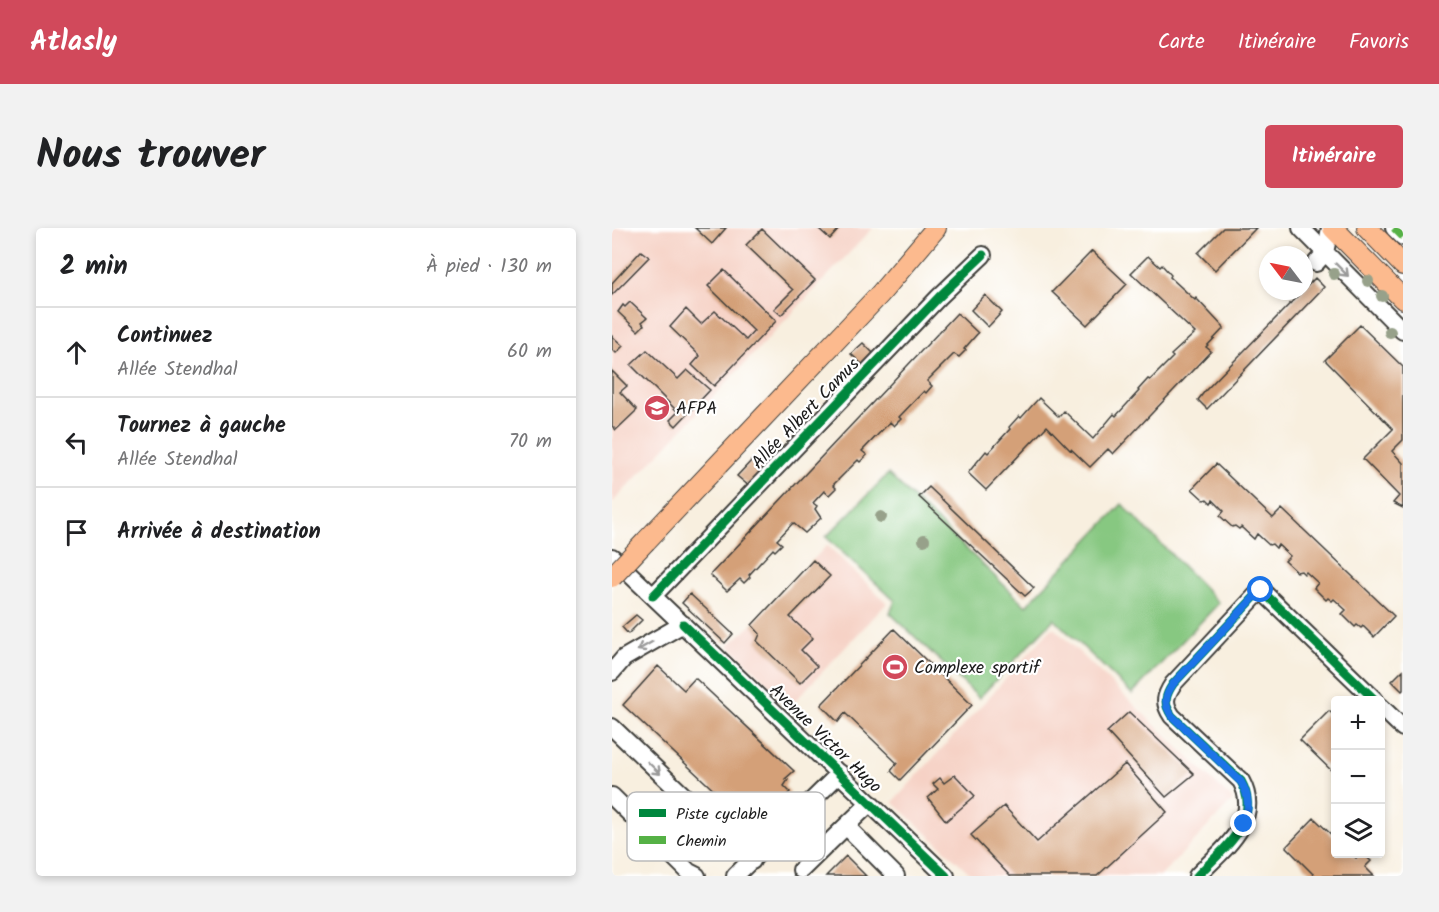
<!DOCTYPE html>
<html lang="fr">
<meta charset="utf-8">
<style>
body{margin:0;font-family:Kalam,sans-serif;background:#f2f2f2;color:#202124}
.controls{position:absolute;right:18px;bottom:18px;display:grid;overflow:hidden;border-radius:6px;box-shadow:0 3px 9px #0003}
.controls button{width:54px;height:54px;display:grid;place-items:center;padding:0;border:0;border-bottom:2px solid #e0e0e0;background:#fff;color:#202124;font:30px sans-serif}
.compass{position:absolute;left:647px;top:18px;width:54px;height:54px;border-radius:50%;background:#fff;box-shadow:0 3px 9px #0003;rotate:302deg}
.stop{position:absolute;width:18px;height:18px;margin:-14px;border:4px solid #1a73e8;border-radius:50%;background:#fff}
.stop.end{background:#1a73e8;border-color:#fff;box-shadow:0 2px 6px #0008}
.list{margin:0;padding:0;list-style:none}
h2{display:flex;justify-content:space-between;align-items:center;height:78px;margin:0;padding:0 24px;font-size:26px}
h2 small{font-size:20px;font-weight:400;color:#757577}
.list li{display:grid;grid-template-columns:39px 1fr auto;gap:18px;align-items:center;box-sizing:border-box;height:90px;padding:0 24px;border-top:2px solid #e0e0e0}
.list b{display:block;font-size:22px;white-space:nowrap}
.list p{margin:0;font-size:20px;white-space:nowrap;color:#757577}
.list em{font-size:20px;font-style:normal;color:#757577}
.icon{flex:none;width:33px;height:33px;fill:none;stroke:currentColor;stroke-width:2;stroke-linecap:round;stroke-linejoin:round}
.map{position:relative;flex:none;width:791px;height:648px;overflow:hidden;border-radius:6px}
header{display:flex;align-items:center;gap:36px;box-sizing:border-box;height:84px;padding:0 30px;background:#d1495b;color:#fff}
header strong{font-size:28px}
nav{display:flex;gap:33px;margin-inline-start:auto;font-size:21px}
.intro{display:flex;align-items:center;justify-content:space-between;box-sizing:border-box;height:144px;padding:0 36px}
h1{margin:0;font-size:42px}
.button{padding:15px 27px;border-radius:6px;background:#d1495b;color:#fff;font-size:21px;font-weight:700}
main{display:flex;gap:36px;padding:0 36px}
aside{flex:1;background:#fff;border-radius:6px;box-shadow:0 3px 9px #0003}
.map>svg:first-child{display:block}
.built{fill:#f6d1c5}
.green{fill:#87c881;stroke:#52724e;stroke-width:1.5}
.building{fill:#d4a078}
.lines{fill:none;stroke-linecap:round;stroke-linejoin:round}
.minor-casing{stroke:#3d3c39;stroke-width:20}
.major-casing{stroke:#3d3c39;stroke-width:22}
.minor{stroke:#fff;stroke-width:16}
.major{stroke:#fcba8e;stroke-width:20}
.major-bridge-casing{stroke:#3d3c39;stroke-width:22;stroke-linecap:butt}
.major-bridge{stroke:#fcba8e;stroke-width:20}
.quiet{stroke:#55b145;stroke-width:8;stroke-dasharray:15 8;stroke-linecap:butt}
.cycleway-casing{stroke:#fff;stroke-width:13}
.cycleway{stroke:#00873e;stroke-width:9}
.tree{fill:#97a18a}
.oneway{stroke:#999}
.route{stroke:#1a73e8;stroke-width:8}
.labels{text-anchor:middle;stroke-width:4.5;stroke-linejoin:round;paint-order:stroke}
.poi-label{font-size:18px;fill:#1c1c1c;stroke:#fff;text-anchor:start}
.street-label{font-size:18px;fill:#1c1c1c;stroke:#fff}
.key{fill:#fff;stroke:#bbb;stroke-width:1.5}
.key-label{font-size:16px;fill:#1c1c1c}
</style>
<header>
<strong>Atlasly</strong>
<nav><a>Carte</a><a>Itinéraire</a><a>Favoris</a></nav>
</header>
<div class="intro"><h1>Nous trouver</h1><a class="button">Itinéraire</a></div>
<main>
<aside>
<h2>2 min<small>À pied · 130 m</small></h2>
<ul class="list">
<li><svg class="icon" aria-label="ahead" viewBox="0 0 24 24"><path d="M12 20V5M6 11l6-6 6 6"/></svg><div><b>Continuez</b><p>Allée Stendhal</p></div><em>60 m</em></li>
<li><svg class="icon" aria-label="left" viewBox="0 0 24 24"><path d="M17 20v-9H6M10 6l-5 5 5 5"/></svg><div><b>Tournez à gauche</b><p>Allée Stendhal</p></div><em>70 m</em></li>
<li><svg class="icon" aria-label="arrive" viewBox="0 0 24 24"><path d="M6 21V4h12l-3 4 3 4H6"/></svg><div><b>Arrivée à destination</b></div></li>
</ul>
</aside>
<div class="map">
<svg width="791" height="648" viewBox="0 0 791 648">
<rect width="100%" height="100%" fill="#fff"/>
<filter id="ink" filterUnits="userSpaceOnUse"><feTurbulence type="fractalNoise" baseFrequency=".0167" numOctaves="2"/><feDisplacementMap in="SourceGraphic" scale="12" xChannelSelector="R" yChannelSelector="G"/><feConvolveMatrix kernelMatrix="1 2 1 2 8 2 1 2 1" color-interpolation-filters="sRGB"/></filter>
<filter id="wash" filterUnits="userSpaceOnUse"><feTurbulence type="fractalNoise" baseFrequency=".008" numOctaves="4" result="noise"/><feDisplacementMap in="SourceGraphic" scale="24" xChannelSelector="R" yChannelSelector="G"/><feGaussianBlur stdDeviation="1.35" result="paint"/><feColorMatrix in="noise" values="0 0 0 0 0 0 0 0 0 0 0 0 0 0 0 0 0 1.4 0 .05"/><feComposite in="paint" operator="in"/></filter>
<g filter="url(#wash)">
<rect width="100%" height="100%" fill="#f8efdf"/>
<path class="built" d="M0 0H261L0 275Z
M215 317 275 375 181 475 170 469 116 417 140 397Z
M441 399 621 572 549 648H361L281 574Z"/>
<path class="green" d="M276 246 414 378 510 276 607 375 520 466 442 391 367 470 278 385 283 373 214 309Z"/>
<g id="blocks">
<path class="building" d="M83 0H114L100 16Z
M206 0H228L218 11Z
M611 0H644L603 42 586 25Z
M150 1 203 52 169 87 162 81 181 62 134 17Z
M29 23 37 29 0 67V55Z
M480 23 515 56 475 97 440 64Z
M536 28 548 39 550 37 559 47 558 49 583 72 584 70 612 100 594 119 599 123 501 226 496 221 478 239 459 221 458 222 435 198 374 262 356 245 374 223 376 225 398 201 397 199 407 188 409 190 427 170 447 189 452 183 481 211 502 186 504 188 527 163 526 162 536 151 538 152 561 129 559 127 583 105 519 45Z
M112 42 164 93 102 158 80 137 88 128 58 99 74 81 89 96 103 83 134 112 142 103 96 58Z
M703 50 712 59 595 181 586 172 593 163Z
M373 67 390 84 376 99 359 82Z
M18 74 35 90 30 94 32 97 26 103 6 84 11 77 13 79Z
M345 85 366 105 352 121 354 122 347 129 342 126 315 153 320 158 314 165 312 163 287 189 289 191 282 198 278 194 250 223 255 227 248 234 246 232 221 257 224 260 217 267 212 263 201 275 205 278 203 281 209 290 193 305 181 295 165 312 170 316 163 323 161 321 137 347 138 349 132 355 128 351 115 363 98 347Z
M748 97 791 139V212L780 223 791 235V280L781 275 787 268 751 231 781 201 713 132Z
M0 108 11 118 4 125 0 121Z
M251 115 262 126 251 137 239 126Z
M35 122 66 151 75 142 98 162 64 198 58 192 66 184 19 137Z
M0 143 15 158 8 164 25 182 4 202 0 198Z
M141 231 153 241 137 258 125 248Z
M604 236 661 290 670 281 782 388 762 409 751 398 749 400 745 397 743 399 730 386 734 382 722 371 720 373 716 370 714 372 702 360 706 355 694 344 692 346 689 343 685 344 673 333 678 328 666 317 664 320 660 316 657 317 645 306 642 311 629 299 627 301 623 298 620 299 608 288 612 283 601 272 599 275 595 271 592 272 580 261Z
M317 259 422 360 413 368 307 269Z
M201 332 218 348 178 389 201 410 189 422 205 438 188 455 145 413 148 406 140 397Z
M78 366 121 406 113 415 70 375Z
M24 387 30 392 16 406 10 399Z
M282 401 360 477 288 552 279 543 285 535 233 485 226 494 209 477Z
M46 438 72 462 83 450 182 543 173 551 176 552 172 558 178 564 142 600 11 477Z
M791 442V462L790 463 780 453Z
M717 483 724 489V547L688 512Z
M517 484 582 546 554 569 495 504Z
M513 536 555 584 485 648H398L359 607 392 578 425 614Z
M343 547 363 568 334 593 316 570 326 561 321 556 328 550 332 555Z
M702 590 724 611V626H739L744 630 748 626H751L759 633 753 639 762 648H704L700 645 674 619Z
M234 628 254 648H214Z"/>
</g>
</g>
<g filter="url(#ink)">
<use href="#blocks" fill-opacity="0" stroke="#3d3c39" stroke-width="1.5"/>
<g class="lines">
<g class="minor-casing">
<path id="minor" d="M689 0 791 103
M782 0 791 9
M704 35 713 25 718 0
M0 329 334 648
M41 368 327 69 371 27
M0 444 12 430 71 396
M768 478 791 500
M0 499 140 633
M0 568 77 644 85 648
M258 575 234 598 284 648
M189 642 234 598
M123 648 228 545
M585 648C610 622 651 593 629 553L560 488C551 475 553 468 561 456L649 362 763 472"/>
</g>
<g class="major-casing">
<path id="major" d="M721 0 791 71
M755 0 791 37
M34 313 268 66 324 0"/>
</g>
<use href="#minor" class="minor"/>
<use href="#major" class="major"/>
<g class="major-bridge-casing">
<path id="major-bridge" d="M0 349 34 313"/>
</g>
<use href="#major-bridge" class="major-bridge"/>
<path class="quiet" d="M782 0 791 9"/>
<g class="cycleway-casing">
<path id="cycleway" d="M41 368 327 69 371 27
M71 396 334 648
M585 648C610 622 651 593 629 553L560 488C551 475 553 468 561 456L649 362 763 472"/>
</g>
<use href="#cycleway" class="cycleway"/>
</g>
<g class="tree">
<circle cx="722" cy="46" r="6"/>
<circle cx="756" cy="53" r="6"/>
<circle cx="770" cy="68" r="6"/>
<circle cx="778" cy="104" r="6"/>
<circle cx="269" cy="289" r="6"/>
<circle cx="312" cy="312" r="6"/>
</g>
<defs><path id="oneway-shaft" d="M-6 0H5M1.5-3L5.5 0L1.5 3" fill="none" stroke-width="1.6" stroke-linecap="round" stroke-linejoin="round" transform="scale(1.5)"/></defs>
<g class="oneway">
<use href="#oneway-shaft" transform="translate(730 42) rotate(45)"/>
<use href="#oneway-shaft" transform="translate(33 418) rotate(150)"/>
<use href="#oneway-shaft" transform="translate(42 540) rotate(44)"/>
</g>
</g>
<g class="lines" filter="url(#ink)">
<path class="route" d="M632 596C637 580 638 569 629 554L560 488C551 475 553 468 561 456L649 362"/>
</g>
<defs>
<g id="university-disc" transform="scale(1.35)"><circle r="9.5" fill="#d1495b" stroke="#fff"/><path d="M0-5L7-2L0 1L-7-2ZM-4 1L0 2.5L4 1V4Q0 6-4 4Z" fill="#fff"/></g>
<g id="stadium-disc" transform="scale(1.35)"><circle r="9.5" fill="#d1495b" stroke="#fff"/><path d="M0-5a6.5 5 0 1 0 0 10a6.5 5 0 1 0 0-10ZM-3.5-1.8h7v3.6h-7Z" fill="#fff"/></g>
</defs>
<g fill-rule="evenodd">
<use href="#university-disc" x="45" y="180"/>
<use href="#stadium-disc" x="283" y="439"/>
</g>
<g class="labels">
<g class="poi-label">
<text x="64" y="186">AFPA</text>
<text x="302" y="445">Complexe sportif</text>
</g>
<g class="street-label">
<text transform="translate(193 185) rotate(-46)" y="6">Allée Albert Camus</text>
<text transform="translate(214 510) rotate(44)" y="6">Avenue Victor Hugo</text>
</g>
</g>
<rect x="15" y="564" width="198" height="69" rx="9" class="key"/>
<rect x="27" y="581" width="27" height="8" fill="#00873e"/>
<rect x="27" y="608" width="27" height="8" fill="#55b145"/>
<g class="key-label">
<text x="64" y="591">Piste cyclable</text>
<text x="64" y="618">Chemin</text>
</g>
</svg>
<div class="controls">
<button>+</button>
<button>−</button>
<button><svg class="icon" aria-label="layers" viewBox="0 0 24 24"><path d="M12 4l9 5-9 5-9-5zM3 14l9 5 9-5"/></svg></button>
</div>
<svg class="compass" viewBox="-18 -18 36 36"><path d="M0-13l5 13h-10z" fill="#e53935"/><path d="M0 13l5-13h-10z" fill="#757577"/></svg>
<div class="stop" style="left:649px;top:362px"></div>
<div class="stop end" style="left:632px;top:596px"></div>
</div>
</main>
